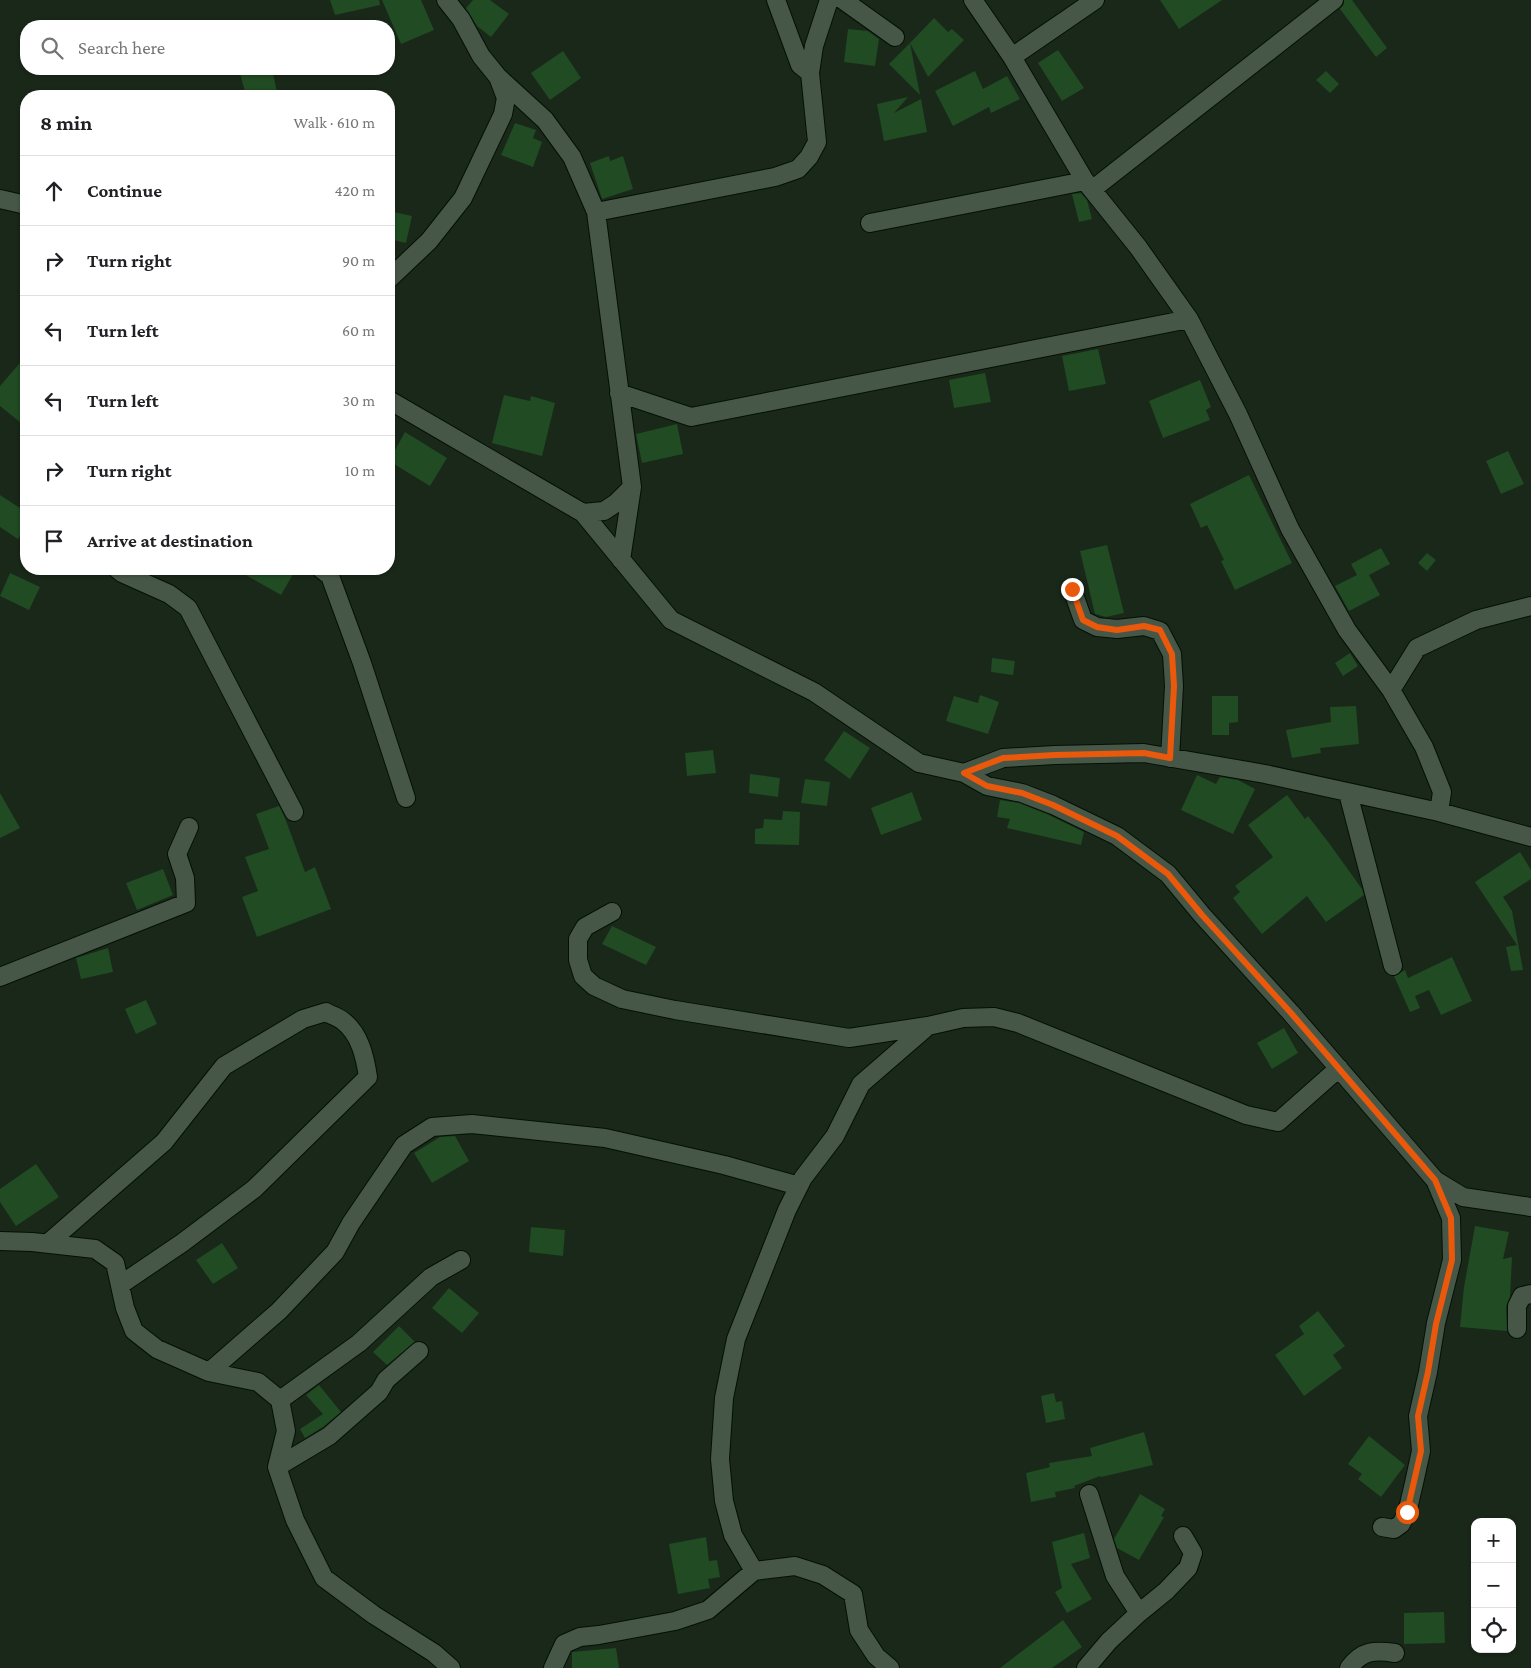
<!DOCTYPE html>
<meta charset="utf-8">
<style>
body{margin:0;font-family:"Crimson Pro",serif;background:#f2f2f2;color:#202124}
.controls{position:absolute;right:15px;bottom:15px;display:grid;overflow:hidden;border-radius:10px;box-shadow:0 1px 4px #0004}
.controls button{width:45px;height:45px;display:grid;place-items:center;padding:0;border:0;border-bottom:1px solid #e0e0e0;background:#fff;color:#202124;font:25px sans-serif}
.stop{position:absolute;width:15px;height:15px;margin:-11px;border:4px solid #ea580c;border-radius:50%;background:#fff}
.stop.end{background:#ea580c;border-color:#fff;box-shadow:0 1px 5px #0008}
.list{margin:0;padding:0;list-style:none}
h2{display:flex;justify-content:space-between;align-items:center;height:65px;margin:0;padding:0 20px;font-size:21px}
h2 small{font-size:16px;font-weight:400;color:#757577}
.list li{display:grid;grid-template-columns:32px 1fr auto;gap:15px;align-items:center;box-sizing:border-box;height:70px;padding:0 20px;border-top:1px solid #e0e0e0}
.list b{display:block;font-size:19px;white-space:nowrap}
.list em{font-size:16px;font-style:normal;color:#757577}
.icon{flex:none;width:28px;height:28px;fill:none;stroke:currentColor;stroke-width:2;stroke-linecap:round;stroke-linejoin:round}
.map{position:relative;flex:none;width:1531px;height:1668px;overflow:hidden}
.search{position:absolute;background:#fff;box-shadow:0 1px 4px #0004;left:20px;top:20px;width:375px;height:55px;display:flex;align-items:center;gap:12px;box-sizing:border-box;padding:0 18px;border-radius:20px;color:#757577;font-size:19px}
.panel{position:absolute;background:#fff;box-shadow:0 1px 4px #0004;left:20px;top:90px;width:375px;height:485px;border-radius:20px}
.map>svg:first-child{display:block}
.building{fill:#204b23}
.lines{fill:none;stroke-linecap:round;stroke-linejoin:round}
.street-casing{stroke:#041005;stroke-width:20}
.street{stroke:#475747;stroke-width:18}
.route{stroke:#ea580c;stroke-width:6}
</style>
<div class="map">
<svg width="1531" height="1668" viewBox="0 0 1531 1668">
<rect width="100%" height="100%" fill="#192819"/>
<path class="building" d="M330 0H379L380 5 335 15Z
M382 0H421L434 30 401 44Z
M473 0H490L509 14 491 37 477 26 466 8Z
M1160 0H1222L1179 29Z
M1344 0H1352L1387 48 1376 57 1340 9 1344 4Z
M934 18 948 32 952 29 964 40 928 77 910 43Z
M848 29 868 31 879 39 875 66 844 62Z
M910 43 920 95 889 64Z
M1058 50 1084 88 1062 101 1038 63Z
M563 51 581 78 550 100 531 73Z
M239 69H272L277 92 268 94V96H246Z
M975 71 983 89 1007 76 1020 99 991 113 989 107 953 126 935 91Z
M1326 71 1339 84 1330 93 1316 80Z
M908 97 894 113 921 99 927 132 884 141 877 104Z
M515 123 536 130 533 138 542 142 533 167 501 155Z
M609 156 610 161 623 156 633 189 602 199 590 163Z
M1081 193 1087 200 1092 219 1079 222 1072 194Z
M389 211 412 216 406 243 389 239Z
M1098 349 1106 384 1069 391 1062 356Z
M26 356V427L0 406V386Z
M985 373 991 402 954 408 949 380Z
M1200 380 1211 407 1206 410 1210 420 1163 438 1149 401Z
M504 395 530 401 531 396 555 403 542 456 492 443Z
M677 424 683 454 642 463 636 434Z
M405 432 447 458 430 486 389 461Z
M1508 451 1524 484 1501 494 1486 461Z
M1249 475 1292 563 1235 590 1221 561 1224 560 1207 525 1201 528 1190 504Z
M0 495 26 512V527L18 539 0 527Z
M1107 545 1124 613 1106 617 1095 614 1080 551Z
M1381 548 1390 564 1369 575 1380 595 1349 611 1335 586 1357 575 1351 564Z
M1427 553 1436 560 1427 571 1418 563Z
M235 569H296L281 595Z
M10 573 40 587 29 610 0 596Z
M1350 653 1358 666 1343 676 1335 663Z
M992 658 1015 661 1013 675 991 672Z
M980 695 999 702 988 734 946 721 954 696 978 703Z
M1212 696H1238V722L1229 723V735H1212Z
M1356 706 1359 744 1320 748 1321 753 1292 758 1286 730 1331 722 1330 707Z
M844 731 870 748 850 779 824 760Z
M713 750 716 773 687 776 685 753Z
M750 774 780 778 778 797 749 793Z
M1197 775 1216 784 1220 777 1238 780 1255 789 1233 834 1181 810Z
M805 779 830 782 827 806 801 803Z
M912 792 922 820 881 835 871 808Z
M0 793 20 828 0 838Z
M1287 795 1305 819 1308 816 1329 843 1362 889 1364 895 1326 922 1307 896 1262 934 1233 898 1240 892 1235 886 1273 857 1248 825Z
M1000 800 1019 803 1049 815 1084 832 1081 845 1007 828 1010 819 997 817Z
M279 806 285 818 305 872 315 867 331 909 257 937 242 897 258 891 245 857 269 849 256 814Z
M783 811 800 812 799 845 755 844V829L763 828 764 819 782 820Z
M1520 852 1531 870V879L1503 897 1512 911 1523 970 1511 971 1506 947 1517 945 1475 882Z
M163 869 173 895 137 910 126 883Z
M612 926 656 947 646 965 602 944Z
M108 948 113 972 81 979 76 958Z
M1452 957 1472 1001 1441 1015 1429 990 1415 996 1420 1008 1410 1012 1394 976 1405 970 1408 978Z
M146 1000 157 1024 136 1034 125 1009Z
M1284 1028 1298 1053 1272 1069 1257 1043Z
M455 1136 469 1161 432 1183 414 1153 440 1137Z
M36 1164 59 1197 16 1226 0 1202V1189Z
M1475 1226 1509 1232 1503 1259 1512 1257 1510 1297 1506 1306 1507 1331 1460 1327 1464 1287Z
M531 1227 565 1230 563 1256 529 1252Z
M222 1243 238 1268 213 1284 196 1260Z
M449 1288 479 1313 462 1333 432 1308Z
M1318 1311 1345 1346 1333 1355 1342 1368 1304 1396 1275 1355 1304 1334 1299 1326Z
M399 1326 415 1342 387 1365 373 1352Z
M319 1385 341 1412 323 1427 305 1438 300 1429 323 1414 306 1395Z
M1054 1393 1056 1402 1062 1401 1065 1419 1046 1423 1041 1396Z
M1144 1432 1153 1465 1101 1477 1100 1476 1074 1486 1075 1488 1055 1492 1056 1497 1031 1502 1026 1473 1050 1467 1049 1463 1092 1456 1090 1448Z
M1369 1436 1405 1465 1381 1497 1358 1479 1362 1474 1348 1464Z
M1140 1494 1165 1509 1161 1516 1164 1517 1139 1560 1117 1548 1114 1539Z
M1084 1533 1090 1558 1071 1564 1092 1599 1067 1613 1055 1592 1062 1588 1052 1542Z
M706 1537 709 1561 717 1560 720 1577 708 1579 710 1588 678 1594 669 1544Z
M1444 1612 1445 1643 1404 1644V1613Z
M1063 1620 1082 1647 1052 1668H1000Z
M616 1648 619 1668H572V1652Z"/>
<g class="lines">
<g class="street-casing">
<path id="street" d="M776 0 800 65 810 73
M843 0 895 37
M973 0 1012 57 1085 181 1138 247 1189 319 1238 414 1290 529 1347 630 1391 690 1424 747 1442 792 1439 812
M1012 57 1095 0
M498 77 545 120 572 157 596 212 632 487 621 560
M1093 189 1334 0
M0 199 26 205
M596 212 775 177 798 169 809 157 817 142 810 73 814 46 829 0
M870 223 1085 181
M389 279 429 241 463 198 503 114 506 98 498 77 481 56 461 19 446 0
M619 393 691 417 1189 319
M389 400 583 513 671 620 814 692 919 763 964 773 987 786 1022 793 1053 805 1117 836 1168 874 1202 915 1291 1013 1435 1180 1463 1197 1531 1207
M583 513 604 511 616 503 632 487
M117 569 122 573 169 594 188 608 294 812
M321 569 330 576 362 663 406 798
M1072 589 1083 620 1097 627 1117 629 1144 626 1160 631 1172 654 1174 686 1170 758
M1391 690 1417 648 1476 620 1531 606
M964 773 1003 758 1055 755 1144 753 1265 774 1439 812 1531 837
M1348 793 1393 966
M612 912 585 927 578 939V960L583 976 594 986 622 999 675 1010 849 1038 928 1026
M0 977 186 903 185 878 177 854 189 827
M0 1241 32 1242 95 1249 115 1263 125 1308 134 1331 157 1349 209 1372 258 1382 280 1400 286 1431 277 1467 295 1520 324 1578 374 1615 434 1653 451 1668
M47 1244 164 1142 224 1066 303 1019 326 1012C331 1015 338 1017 343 1021 360 1034 365 1057 368 1077L254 1189 182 1243 120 1285
M1517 1329V1306L1522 1296 1531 1294
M209 1372 279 1311 335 1252 351 1223 404 1145 432 1127 472 1124 605 1138 724 1165 799 1186
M280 1400 359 1343 431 1277 461 1260
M277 1467 329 1436 379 1392 386 1380 419 1351
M1089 1494 1115 1576 1139 1613
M1382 1527 1394 1529 1401 1524 1407 1513 1414 1483 1421 1451 1418 1416 1428 1372 1436 1323 1452 1260 1451 1218 1435 1180
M754 1571 733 1535 724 1501 720 1459 724 1398 736 1339 787 1210 803 1178 835 1136 861 1084 928 1026 963 1018 994 1017 1018 1023 1246 1115 1278 1122 1339 1068
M553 1668 564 1644 580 1637 599 1635 675 1621 708 1610 754 1571 795 1566 823 1575 853 1594 859 1630 876 1656 890 1668
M1086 1668 1109 1641 1139 1613 1166 1591 1188 1568 1193 1553 1183 1536
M1349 1668C1362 1650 1375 1650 1395 1653"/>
</g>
<use href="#street" class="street"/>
</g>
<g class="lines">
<path class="route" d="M1072 589 1083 620 1097 627 1117 630 1144 626 1160 630 1172 654 1174 686 1170 758 1144 753 1055 755 1003 758 964 773 987 786 1022 793 1053 805 1117 836 1168 874 1202 915 1291 1013 1435 1180 1451 1218 1452 1260 1436 1324 1428 1372 1418 1416 1421 1451 1407 1512"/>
</g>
</svg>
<div class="controls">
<button>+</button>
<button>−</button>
<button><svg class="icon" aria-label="locate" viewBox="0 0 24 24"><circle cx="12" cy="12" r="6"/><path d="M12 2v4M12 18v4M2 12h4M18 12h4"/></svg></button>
</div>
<div class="stop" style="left:1407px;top:1512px"></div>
<div class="stop end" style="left:1072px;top:589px"></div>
<div class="search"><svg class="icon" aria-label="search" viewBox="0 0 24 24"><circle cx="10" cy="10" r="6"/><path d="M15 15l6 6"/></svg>Search here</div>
<section class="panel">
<h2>8 min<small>Walk · 610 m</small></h2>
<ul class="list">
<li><svg class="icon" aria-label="ahead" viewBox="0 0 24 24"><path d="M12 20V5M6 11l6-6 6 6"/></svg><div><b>Continue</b></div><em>420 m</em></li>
<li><svg class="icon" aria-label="right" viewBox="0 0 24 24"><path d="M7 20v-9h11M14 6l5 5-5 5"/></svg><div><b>Turn right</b></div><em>90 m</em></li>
<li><svg class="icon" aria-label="left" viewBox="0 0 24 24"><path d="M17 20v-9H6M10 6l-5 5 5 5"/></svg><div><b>Turn left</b></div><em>60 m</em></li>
<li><svg class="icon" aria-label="left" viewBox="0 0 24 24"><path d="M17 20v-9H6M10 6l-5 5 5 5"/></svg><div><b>Turn left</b></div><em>30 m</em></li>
<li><svg class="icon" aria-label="right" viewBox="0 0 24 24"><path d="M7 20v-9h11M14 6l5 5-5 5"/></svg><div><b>Turn right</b></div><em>10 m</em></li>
<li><svg class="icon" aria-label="arrive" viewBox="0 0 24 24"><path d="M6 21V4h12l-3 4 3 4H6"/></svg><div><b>Arrive at destination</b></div></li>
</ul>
</section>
</div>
